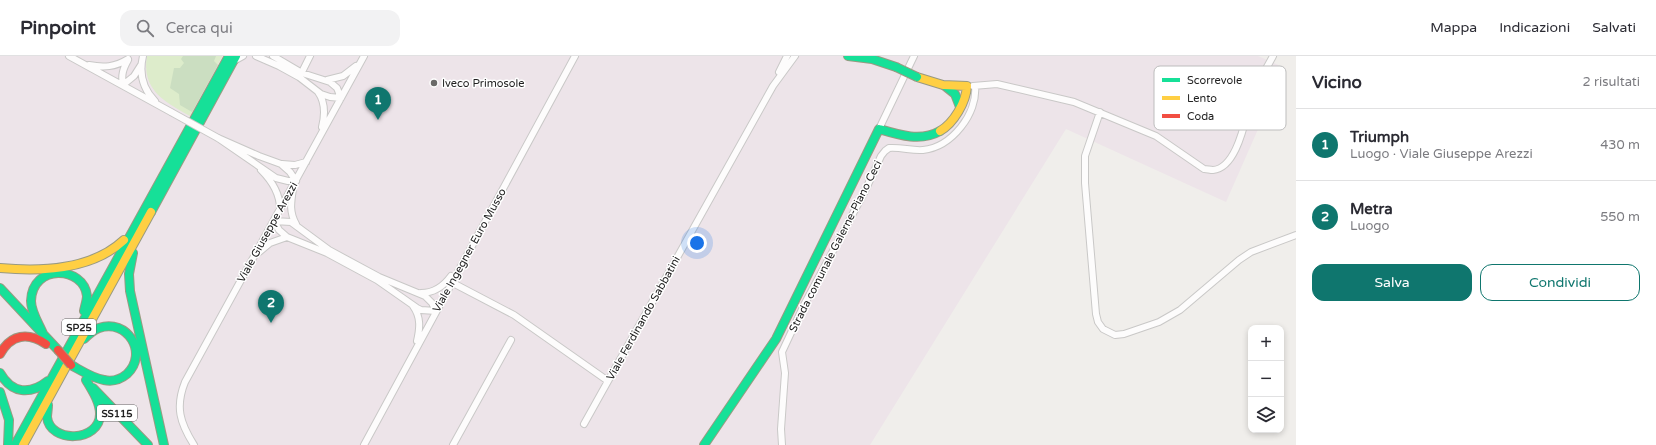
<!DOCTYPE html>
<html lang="it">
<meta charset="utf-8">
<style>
body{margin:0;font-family:"Varela Round",sans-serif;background:#f2f2f3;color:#2b2b33}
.controls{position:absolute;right:12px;bottom:12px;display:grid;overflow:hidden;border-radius:8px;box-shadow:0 2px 6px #0003}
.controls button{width:36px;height:36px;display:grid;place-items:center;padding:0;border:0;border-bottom:1px solid #e1e1e2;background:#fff;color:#2b2b33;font:20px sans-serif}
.you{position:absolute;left:697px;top:187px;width:14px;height:14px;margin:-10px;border:3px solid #fff;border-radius:50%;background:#1a73e8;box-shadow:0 0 0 6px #1a73e833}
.badge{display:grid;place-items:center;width:26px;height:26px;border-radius:50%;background:#0f766e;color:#fff;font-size:13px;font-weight:700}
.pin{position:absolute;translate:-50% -33px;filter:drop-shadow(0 1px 2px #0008)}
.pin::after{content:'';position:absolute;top:21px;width:14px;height:12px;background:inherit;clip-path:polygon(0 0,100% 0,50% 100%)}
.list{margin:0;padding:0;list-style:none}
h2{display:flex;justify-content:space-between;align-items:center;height:52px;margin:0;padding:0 16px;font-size:17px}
h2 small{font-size:13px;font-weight:400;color:#7c7c81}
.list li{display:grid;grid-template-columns:26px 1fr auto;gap:12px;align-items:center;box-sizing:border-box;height:72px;padding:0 16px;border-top:1px solid #e1e1e2}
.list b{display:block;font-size:15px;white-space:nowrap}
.list p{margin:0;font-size:13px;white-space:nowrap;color:#7c7c81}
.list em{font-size:13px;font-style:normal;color:#7c7c81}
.actions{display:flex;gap:8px;padding:12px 16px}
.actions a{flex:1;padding:9px 0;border:1px solid #0f766e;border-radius:12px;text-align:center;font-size:14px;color:#0f766e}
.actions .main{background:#0f766e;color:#fff}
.icon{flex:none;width:22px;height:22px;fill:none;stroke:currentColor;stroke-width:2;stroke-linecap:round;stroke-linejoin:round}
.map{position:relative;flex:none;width:1296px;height:389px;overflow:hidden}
header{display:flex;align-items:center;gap:24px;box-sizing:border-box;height:56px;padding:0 20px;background:#fff;border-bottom:1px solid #e1e1e2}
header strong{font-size:19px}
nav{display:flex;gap:22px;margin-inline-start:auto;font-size:14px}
.search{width:280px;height:36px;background:#f2f2f3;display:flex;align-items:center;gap:10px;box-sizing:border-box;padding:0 14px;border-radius:12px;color:#7c7c81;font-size:15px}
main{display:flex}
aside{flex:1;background:#fff}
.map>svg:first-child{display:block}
.industrial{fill:#ede4e9}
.grass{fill:#ddeccb}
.forest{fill:#cbdec1}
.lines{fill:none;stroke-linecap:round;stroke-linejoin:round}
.street-casing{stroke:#c9c8c7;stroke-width:8}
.fast-casing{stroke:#999a82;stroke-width:10}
.slow-casing{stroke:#999a82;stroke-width:10}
.jam-casing{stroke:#999a82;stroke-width:10}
.street{stroke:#fdfcfc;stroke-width:6}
.fast{stroke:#16e098;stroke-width:8}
.slow{stroke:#ffcf43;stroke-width:8}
.jam{stroke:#f24e42;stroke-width:8}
.street-bridge-casing{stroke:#c9c8c7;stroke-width:8;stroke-linecap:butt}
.fast-bridge-casing{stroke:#999a82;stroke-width:10;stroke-linecap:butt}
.jam-bridge-casing{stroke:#999a82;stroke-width:10;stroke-linecap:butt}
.street-bridge{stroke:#fdfcfc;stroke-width:6}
.fast-bridge{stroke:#16e098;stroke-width:8}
.jam-bridge{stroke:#f24e42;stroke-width:8}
.poi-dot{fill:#6a6968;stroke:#fff;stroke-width:1.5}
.labels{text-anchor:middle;stroke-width:3;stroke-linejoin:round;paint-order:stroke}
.shield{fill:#fff;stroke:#646464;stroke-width:1}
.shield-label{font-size:10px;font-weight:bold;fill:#222}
.poi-label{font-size:11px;fill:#222;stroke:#fff;text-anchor:start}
.street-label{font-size:11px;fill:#222;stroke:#fff}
.key{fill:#fff;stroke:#bdbdbd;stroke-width:1}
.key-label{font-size:11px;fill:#222}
</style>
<header>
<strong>Pinpoint</strong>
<div class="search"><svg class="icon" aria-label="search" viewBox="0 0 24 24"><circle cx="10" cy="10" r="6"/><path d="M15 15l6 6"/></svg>Cerca qui</div>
<nav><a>Mappa</a><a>Indicazioni</a><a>Salvati</a></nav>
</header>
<main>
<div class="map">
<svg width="1296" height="389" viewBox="0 0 1296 389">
<rect width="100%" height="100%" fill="#f0eeeb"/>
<path class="industrial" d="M0 0H1258L1285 12 1226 146 1066 73 870 389H0Z"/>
<path class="grass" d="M147 0H222V1L190 60C164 46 141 33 147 0Z"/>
<path class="forest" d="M183 0H216L214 5 218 9 192 56 180 49 179 38 170 32 174 12H180L184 7 181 3Z"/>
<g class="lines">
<g class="street-casing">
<path id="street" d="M69 0 171 56
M143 0C139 17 142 32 155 45
M256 0 279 10 299 21 321 38 330 41 341 42 337 32 330 26 302 17 273 0
M128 4C123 13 121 19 123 29L134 20 141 9
M234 5 243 0
M89 9C104 12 115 11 128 3
M779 16 787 0
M300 20 310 0
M327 24 343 20 356 10
M973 30 997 28 1074 46 1156 80 1204 113C1207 113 1210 114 1213 114 1239 112 1246 57 1253 38 1259 25 1266 13 1273 0
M318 36C326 47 325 59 322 71
M1100 56 1085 100V127L1096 258 1098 266 1103 273 1115 279 1124 278 1159 266 1180 254 1239 204 1251 196 1296 179
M879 73 914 0
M218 82 259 100 281 108 290 116 296 125H288L276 122Z
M282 108 295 109 306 106
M261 114C272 125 280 137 280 153
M293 133C291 146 289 156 296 168
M274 165 291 166 329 194 379 221 425 240 432 247 436 255 421 254 417 252 377 224 327 197 287 181 279 174Z
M258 197 270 187 287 181
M451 226 514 259 608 325
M421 237C434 237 443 231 451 220
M413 250C421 261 420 272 417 285
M584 368 773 30 795 0
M194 389C180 367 175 351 185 326L364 0
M364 389 575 0
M453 389 511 284
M782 389 781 373 785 317 782 296 804 249 865 135 881 100 885 95 889 92C901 91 912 95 923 94 952 91 978 57 975 30"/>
</g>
<g class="fast-casing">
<path id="fast" d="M848 0 872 3 896 11
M945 30 955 38 960 51
M151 156 236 0
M133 197 129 218 130 235 164 389
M0 232 58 294
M44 280C40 269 31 257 31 245 32 207 84 210 87 240 87 244 85 250 84 255
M71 309C82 315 92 322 104 324 113 326 121 323 127 318 149 297 127 262 99 272 93 274 88 279 84 283
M0 317C12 338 30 339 48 325
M93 332 148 389
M0 336 9 364 8 389
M48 349C48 353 47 358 47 361 50 388 100 386 100 358 100 346 92 334 86 324
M15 389 229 0
M704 389 776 283 879 73C899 79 921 86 940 75"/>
</g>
<g class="slow-casing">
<path id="slow" d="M917 21 943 29 967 30C966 46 954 67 940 75
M0 212C42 216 92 214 124 184
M23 389 151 156"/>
</g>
<g class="jam-casing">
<path id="jam" d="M0 298C11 278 28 276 46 288"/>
</g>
<use href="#street" class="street"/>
<use href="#fast" class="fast"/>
<use href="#slow" class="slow"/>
<use href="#jam" class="jam"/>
<g class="street-bridge-casing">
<path id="street-bridge" d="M171 56 218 82"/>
</g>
<g class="fast-bridge-casing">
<path id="fast-bridge" d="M896 11 917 21"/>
</g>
<g class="jam-bridge-casing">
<path id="jam-bridge" d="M58 294 71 309"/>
</g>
<use href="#street-bridge" class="street-bridge"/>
<use href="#fast-bridge" class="fast-bridge"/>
<use href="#jam-bridge" class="jam-bridge"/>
</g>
<circle class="poi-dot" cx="434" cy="27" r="4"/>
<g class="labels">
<g class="shield">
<rect x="62" y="263" width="34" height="16" rx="3"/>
<rect x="97" y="349" width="40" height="16" rx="3"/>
</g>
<g class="shield-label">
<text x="79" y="275">SP25</text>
<text x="117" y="361">SS115</text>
</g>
<g class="poi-label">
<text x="442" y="31">Iveco Primosole</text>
</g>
<g class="street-label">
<text transform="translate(267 176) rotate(-61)" y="4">Viale Giuseppe Arezzi</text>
<text transform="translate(835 190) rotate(-63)" y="4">Strada comunale Galerne-Piano Ceci</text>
<text transform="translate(469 194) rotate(-61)" y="4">Viale Ingegner Euro Musso</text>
<text transform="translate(643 262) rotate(-61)" y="4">Viale Ferdinando Sabbatini</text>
</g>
</g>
<rect x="1154" y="10" width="132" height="64" rx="6" class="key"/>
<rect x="1162" y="22" width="18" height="4" fill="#16e098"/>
<rect x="1162" y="40" width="18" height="4" fill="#ffcf43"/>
<rect x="1162" y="58" width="18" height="4" fill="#f24e42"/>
<g class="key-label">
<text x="1187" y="28">Scorrevole</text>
<text x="1187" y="46">Lento</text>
<text x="1187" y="64">Coda</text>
</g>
</svg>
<div class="controls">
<button>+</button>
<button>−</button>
<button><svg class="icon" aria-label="layers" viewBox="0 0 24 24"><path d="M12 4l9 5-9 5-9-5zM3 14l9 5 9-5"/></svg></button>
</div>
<div class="you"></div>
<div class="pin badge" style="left:378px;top:64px">1</div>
<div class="pin badge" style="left:271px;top:267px">2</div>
</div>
<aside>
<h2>Vicino<small>2 risultati</small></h2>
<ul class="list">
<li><span class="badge">1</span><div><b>Triumph</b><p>Luogo · Viale Giuseppe Arezzi</p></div><em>430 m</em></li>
<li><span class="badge">2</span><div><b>Metra</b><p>Luogo</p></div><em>550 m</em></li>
</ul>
<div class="actions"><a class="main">Salva</a><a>Condividi</a></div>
</aside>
</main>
